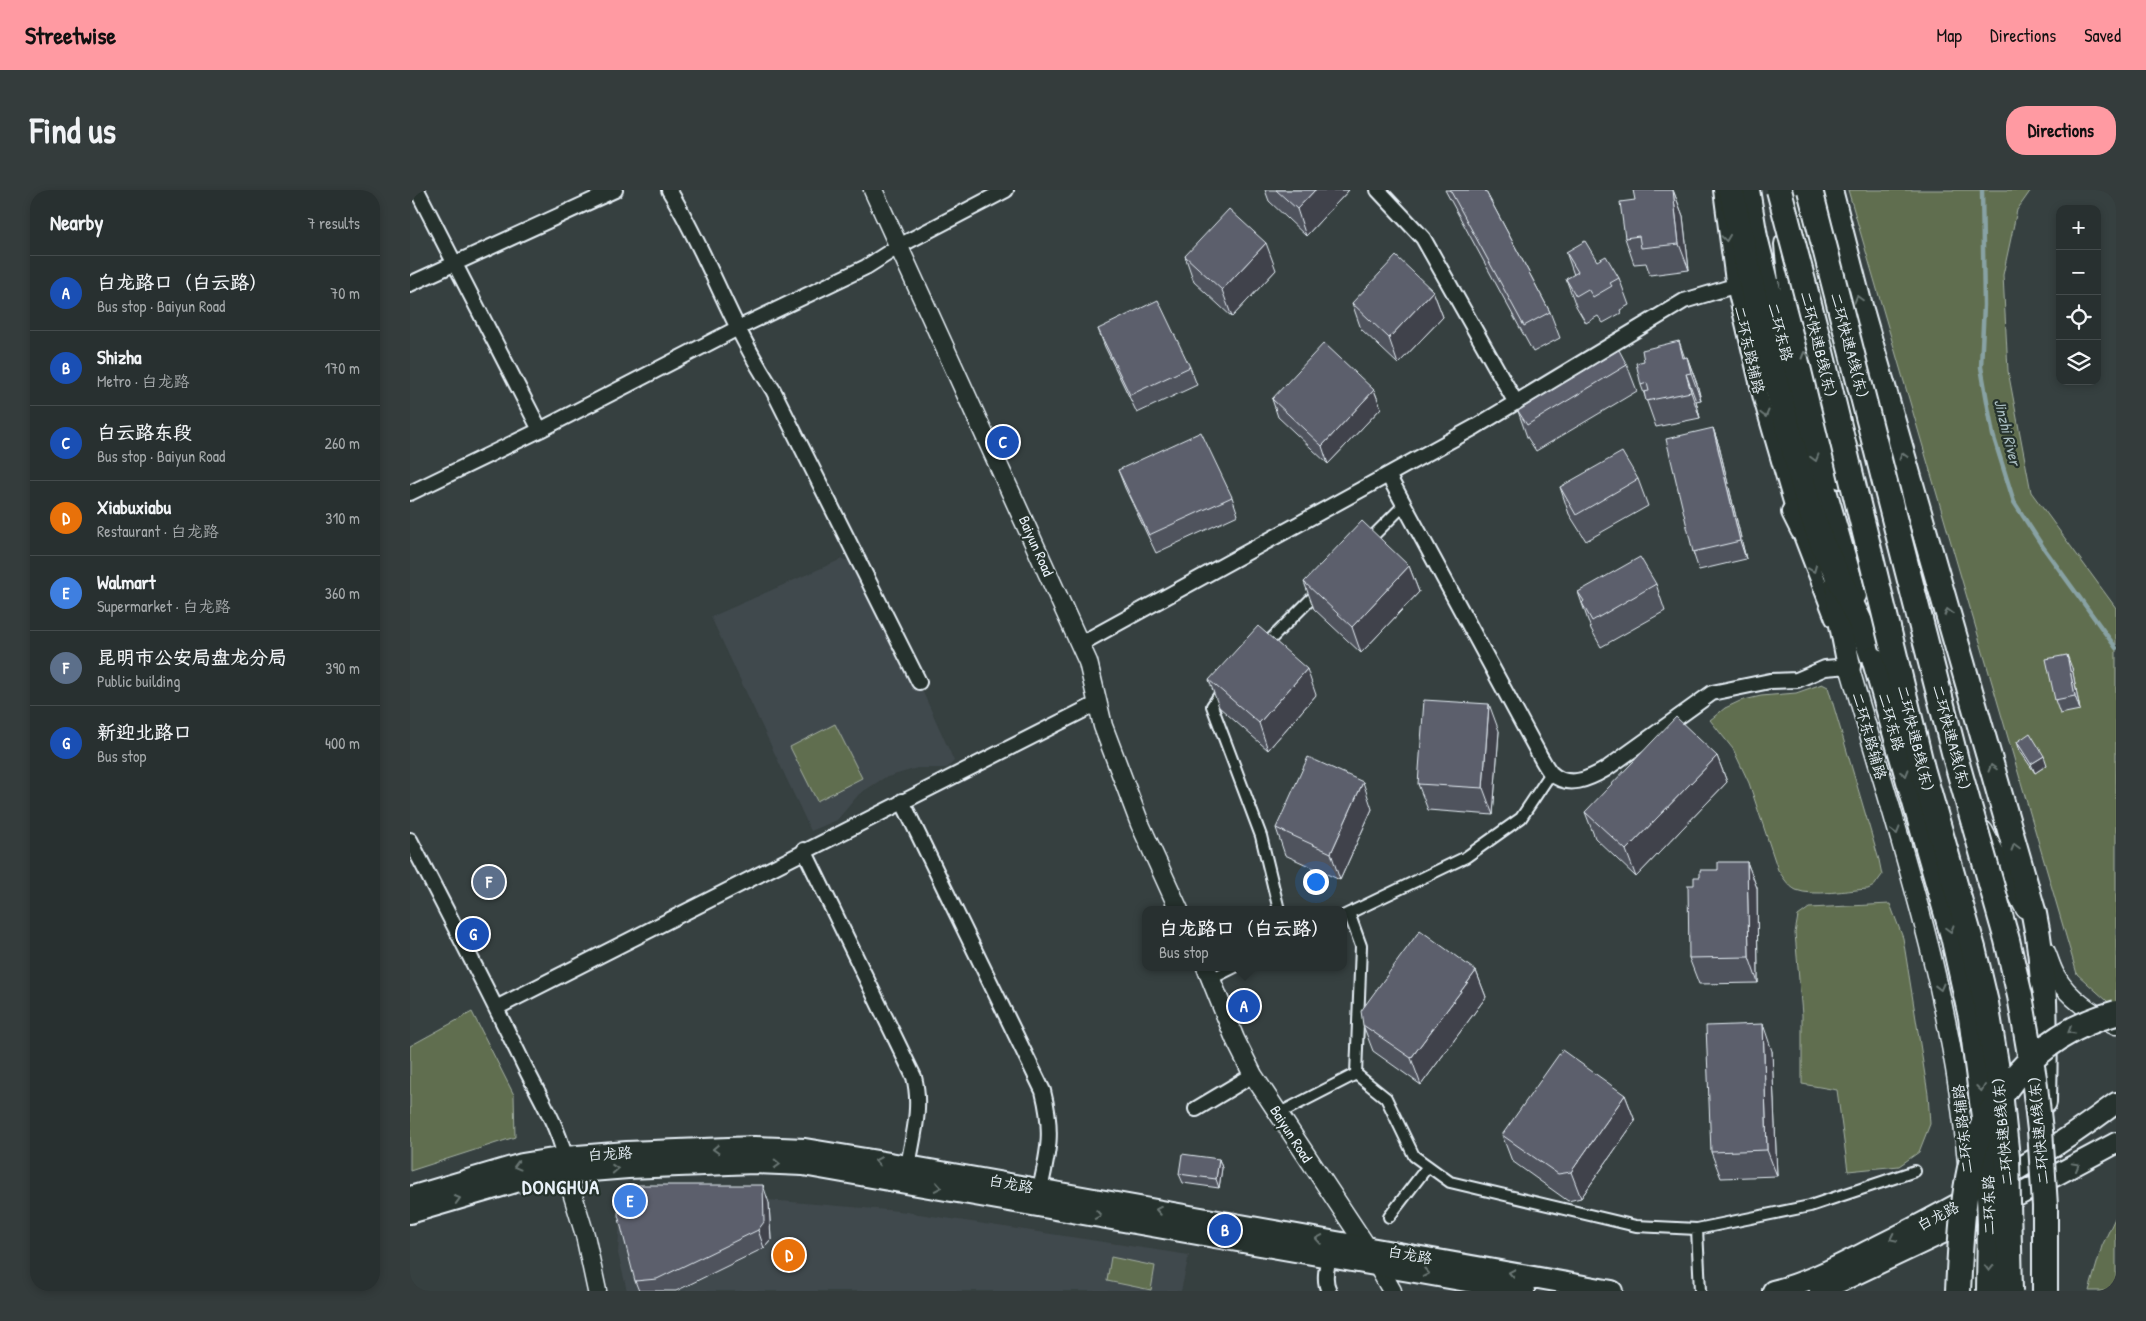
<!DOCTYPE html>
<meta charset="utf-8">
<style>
body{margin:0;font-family:"Patrick Hand","LXGW WenKai TC",sans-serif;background:#343c3c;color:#f1f3f6}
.controls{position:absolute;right:15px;top:15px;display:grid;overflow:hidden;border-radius:10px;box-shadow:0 2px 8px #0003}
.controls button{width:45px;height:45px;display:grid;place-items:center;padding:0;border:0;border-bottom:1px solid #444b4c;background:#283030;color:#f1f3f6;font:25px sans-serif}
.you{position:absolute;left:905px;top:691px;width:18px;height:18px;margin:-12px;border:4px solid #fff;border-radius:50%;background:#1a73e8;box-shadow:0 0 0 8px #1a73e833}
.badge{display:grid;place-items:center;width:32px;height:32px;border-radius:50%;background:#ff9aa2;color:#fff;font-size:16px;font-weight:700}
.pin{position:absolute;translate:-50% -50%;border:2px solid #fff;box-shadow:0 1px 5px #0006}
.popup{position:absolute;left:732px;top:716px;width:205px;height:65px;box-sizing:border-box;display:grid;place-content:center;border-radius:10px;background:#283030;filter:drop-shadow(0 1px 4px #0005);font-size:16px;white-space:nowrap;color:#a5a9ab}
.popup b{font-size:19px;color:#f1f3f6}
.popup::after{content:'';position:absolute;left:50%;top:100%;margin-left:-10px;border:10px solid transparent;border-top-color:#283030}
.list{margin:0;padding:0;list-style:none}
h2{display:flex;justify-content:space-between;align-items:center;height:65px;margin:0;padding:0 20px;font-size:21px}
h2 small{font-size:16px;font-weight:400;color:#a5a9ab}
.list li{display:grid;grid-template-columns:32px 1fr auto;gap:15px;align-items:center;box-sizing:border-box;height:75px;padding:0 20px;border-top:1px solid #444b4c}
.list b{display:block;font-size:19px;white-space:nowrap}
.list p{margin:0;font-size:16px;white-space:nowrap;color:#a5a9ab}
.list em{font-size:16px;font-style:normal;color:#a5a9ab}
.icon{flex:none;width:28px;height:28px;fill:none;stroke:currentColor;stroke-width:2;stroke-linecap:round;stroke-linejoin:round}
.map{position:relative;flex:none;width:1706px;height:1101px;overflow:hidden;border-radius:20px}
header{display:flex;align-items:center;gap:30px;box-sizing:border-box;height:70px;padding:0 25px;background:#ff9aa2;color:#111}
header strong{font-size:24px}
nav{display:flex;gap:28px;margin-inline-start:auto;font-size:18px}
.intro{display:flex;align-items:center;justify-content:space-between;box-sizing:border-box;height:120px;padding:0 30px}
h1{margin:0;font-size:35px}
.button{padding:12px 22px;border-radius:20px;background:#ff9aa2;color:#111;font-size:18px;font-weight:700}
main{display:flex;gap:30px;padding:0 30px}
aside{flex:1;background:#283030;border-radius:20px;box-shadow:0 2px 8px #0003}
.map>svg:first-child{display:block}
.built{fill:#41494d}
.green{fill:#616e4f;stroke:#a4b0a4}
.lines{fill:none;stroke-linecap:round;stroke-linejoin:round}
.stream{stroke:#88a2a4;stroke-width:4.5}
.pedestrian-casing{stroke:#e8f1f8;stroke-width:14}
.minor-casing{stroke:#e8f1f8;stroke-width:18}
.tertiary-casing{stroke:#e8f1f8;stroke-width:21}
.secondary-casing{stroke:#e8f1f8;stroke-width:24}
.primary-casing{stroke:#e8f1f8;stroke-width:26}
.trunk-casing{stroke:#e8f1f8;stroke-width:28}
.pedestrian{stroke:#26332d;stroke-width:10}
.minor{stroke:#26332d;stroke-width:14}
.tertiary{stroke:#26332d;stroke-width:18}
.secondary{stroke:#26332d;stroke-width:20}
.primary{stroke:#26332d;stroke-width:22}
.trunk{stroke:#26332d;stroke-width:24}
.primary-bridge-casing{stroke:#e8f1f8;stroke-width:26;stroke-linecap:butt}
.trunk-bridge-casing{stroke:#e8f1f8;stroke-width:28;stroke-linecap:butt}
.primary-bridge{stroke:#26332d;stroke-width:22}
.trunk-bridge{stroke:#26332d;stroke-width:24}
.wall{fill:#4f525d;stroke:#e8f1f8}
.shaded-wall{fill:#40424c;stroke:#e8f1f8}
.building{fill:#5c5f6c;stroke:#e8f1f8}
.oneway{stroke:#6a7674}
.labels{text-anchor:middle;stroke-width:4.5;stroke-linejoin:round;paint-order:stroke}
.street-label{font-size:15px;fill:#e8f1f8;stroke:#26332d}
.water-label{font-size:16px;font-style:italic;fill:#a8bcc0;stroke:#26332d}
.district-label{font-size:20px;font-weight:bold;letter-spacing:1px;fill:#e8f1f8;stroke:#26332d}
</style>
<header>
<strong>Streetwise</strong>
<nav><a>Map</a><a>Directions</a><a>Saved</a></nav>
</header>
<div class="intro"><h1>Find us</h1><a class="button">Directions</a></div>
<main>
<aside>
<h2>Nearby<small>7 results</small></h2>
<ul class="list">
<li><span class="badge" style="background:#1a4fb4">A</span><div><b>白龙路口（白云路）</b><p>Bus stop · Baiyun Road</p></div><em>70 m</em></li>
<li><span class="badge" style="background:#1a4fb4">B</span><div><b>Shizha</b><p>Metro · 白龙路</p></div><em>170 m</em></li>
<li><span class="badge" style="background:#1a4fb4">C</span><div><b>白云路东段</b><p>Bus stop · Baiyun Road</p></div><em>260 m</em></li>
<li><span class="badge" style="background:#e8710a">D</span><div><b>Xiabuxiabu</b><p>Restaurant · 白龙路</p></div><em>310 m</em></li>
<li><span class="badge" style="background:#3f7fe0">E</span><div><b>Walmart</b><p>Supermarket · 白龙路</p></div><em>360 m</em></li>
<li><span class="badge" style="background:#5c6f8a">F</span><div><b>昆明市公安局盘龙分局</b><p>Public building</p></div><em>390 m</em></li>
<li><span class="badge" style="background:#1a4fb4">G</span><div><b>新迎北路口</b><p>Bus stop</p></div><em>400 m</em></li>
</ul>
</aside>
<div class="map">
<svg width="1706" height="1101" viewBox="0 0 1706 1101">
<rect width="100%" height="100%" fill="#364040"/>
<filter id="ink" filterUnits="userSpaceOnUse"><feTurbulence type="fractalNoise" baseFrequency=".02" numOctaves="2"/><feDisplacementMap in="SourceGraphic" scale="10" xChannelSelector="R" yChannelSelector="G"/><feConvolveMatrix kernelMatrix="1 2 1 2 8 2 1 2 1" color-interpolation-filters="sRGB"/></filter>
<g filter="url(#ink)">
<path class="built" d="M432 369 456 376 544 571 537 578H507L474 588 449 604 427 630 401 641 301 427Z
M252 1001 489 1021 779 1065 771 1101H217L208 1063 211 1004Z"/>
<path class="green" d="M1438 0H1621L1607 20 1593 85 1598 181 1621 302 1706 418V819L1667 784Z
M1412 494 1418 497 1469 670 1472 685 1464 696 1458 699C1439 700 1403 707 1386 700 1378 696 1373 687 1368 680L1339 593 1323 559 1300 530 1315 518 1330 511 1351 506 1386 503Z
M425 534 452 588 407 611 380 557Z
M1480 714 1493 748 1518 904 1520 934 1509 962 1489 976 1438 981 1427 900 1392 894V825L1385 743 1388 726 1399 718Z
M62 822 104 905 105 947 0 981V856Z
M1706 1026V1101H1679L1692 1056Z
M701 1067 745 1076 741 1100 697 1091Z"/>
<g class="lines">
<path class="stream" d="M1572 0 1574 115 1571 177 1583 245 1604 312 1633 357 1706 458"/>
<g class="pedestrian-casing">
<path id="pedestrian" d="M957 352 994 315
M853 457 910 400
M814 498 802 516 851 646 869 720
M939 723 951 756 946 884 976 908 1004 966 1040 992 1226 1036 1287 1039 1400 1016 1505 981
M933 726 1056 667 1111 628 1141 583
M801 789 825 777
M868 924 946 884
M979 1027 1018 976
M1287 1039 1290 1101"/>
</g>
<g class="minor-casing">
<path id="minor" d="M7 0 130 240
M259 0C298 64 321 137 363 200L509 492
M968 0 1013 48 1106 213
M1311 0 1323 91 1351 209 1390 343 1423 429
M0 94 205 0
M978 285 1130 566C1133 571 1137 579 1141 583 1158 599 1179 589 1196 579L1302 503 1360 491 1387 490 1415 478 1439 476 1437 468
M0 303 130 240 328 138 456 77 489 56 596 0
M670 454 1065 237 1274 111 1324 96
M492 611 633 901C643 941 639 960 630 999
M0 650C39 725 78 801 115 877 129 906 153 944 156 975
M394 660 504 887C512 917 503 946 498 976
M86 818 688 513
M786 919 843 885
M919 1101C913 1090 917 1078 919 1066"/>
</g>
<g class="tertiary-casing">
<path id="tertiary" d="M463 0 678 472 693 536 730 634 769 720
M1409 87 1418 129 1452 247
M1439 476C1486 639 1543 803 1557 973
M1573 640 1615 719
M1635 760C1639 768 1641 778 1646 786 1658 808 1684 825 1706 835
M796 777 825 849 843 885 957 1057 982 1101
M156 983 175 1045 187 1101
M1561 1101V1059"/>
</g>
<g class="secondary-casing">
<path id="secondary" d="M0 1007 112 974 155 967 217 962 344 957 395 959 498 976 1202 1101
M0 1023 116 989 156 983 218 978 344 973 393 975 1114 1101
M1363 1101C1400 1092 1434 1073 1468 1056 1551 1014 1632 969 1706 913
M1410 1101 1581 1020 1706 953"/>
</g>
<g class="primary-casing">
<path id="primary" d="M1338 0 1346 47 1370 143 1445 405
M1384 0 1402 56 1409 87
M1376 54C1382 134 1408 210 1431 287
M1383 322 1392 340 1417 370
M1426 381 1429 425 1439 476"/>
</g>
<g class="trunk-casing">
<path id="trunk" d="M1321 0 1350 133 1400 320 1412 353 1451 434 1463 468
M1420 0 1451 120 1624 724C1637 785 1635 850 1634 912"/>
</g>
<use href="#pedestrian" class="pedestrian"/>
<use href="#minor" class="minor"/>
<use href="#tertiary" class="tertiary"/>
<use href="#secondary" class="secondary"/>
<use href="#primary" class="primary"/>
<use href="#trunk" class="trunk"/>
<g class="primary-bridge-casing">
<path id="primary-bridge" d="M1463 468 1542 746 1560 827 1576 950 1579 1034 1578 1101"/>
</g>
<g class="trunk-bridge-casing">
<path id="trunk-bridge" d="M1369 0 1404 133 1512 578 1563 758 1576 813 1589 892 1597 968 1600 1101
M1400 0 1546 570 1597 750 1610 806 1624 888 1630 940 1635 1016V1101
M1548 1101C1551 1047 1552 986 1573 935 1576 927 1582 920 1587 912 1615 867 1654 837 1706 823"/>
</g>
<use href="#primary-bridge" class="primary-bridge"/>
<use href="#trunk-bridge" class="trunk-bridge"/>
</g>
<path class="wall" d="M855 0H939L896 46 859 11Z
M1035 0H1075L1140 122 1150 148 1123 162Z
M1263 0 1273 26 1279 80 1240 85 1236 73 1224 74 1215 48 1225 10Z
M1156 62 1187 71 1209 88 1219 115 1210 120 1211 123 1193 133 1188 126 1176 133 1166 116 1156 89 1164 85Z
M775 66 866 80 822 127 784 92Z
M1023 101 1033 127 988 174 951 139 942 113Z
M688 139 780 177 787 195 727 223 695 157Z
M1277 167 1287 194 1291 210 1286 211 1290 228 1246 237 1231 195 1275 168Z
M1217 175 1227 201 1126 261 1117 247 1108 221Z
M964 200 971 218 918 274 868 227 862 209Z
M1303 238 1309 256 1336 369 1289 380 1283 362Z
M708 280 822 307 828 325 746 363 715 298Z
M1228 289 1238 316 1176 351 1159 324 1150 297Z
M999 376 1009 402 951 463 904 419 894 392Z
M1246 394 1255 421 1191 457 1181 439 1168 402Z
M1662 478 1670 520 1650 524 1645 510Z
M799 490 906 505 858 560 809 517Z
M1089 541 1083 625 1018 620 1008 594Z
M1607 552 1637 575 1625 583 1610 561Z
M1307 566 1317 592 1226 687 1185 648 1175 622Z
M962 619 930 690 875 665 866 638Z
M1337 672 1347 698 1348 793 1289 794 1279 768 1290 687 1308 680Z
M1066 781 1076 807 1011 895 963 861 953 835Z
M1362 861 1367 986 1311 988 1301 962Z
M1215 905 1225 931 1171 1008 1158 1011 1102 971 1092 945Z
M809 969 812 978 809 998 773 993 769 984Z
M359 1013 361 1050 354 1058 266 1101H229L225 1091Z"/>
<path class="shaded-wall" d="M905 0H939L896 46 887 19Z
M1263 0 1273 26 1279 80 1269 54Z
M856 53 866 80 822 127 812 100Z
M1023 101 1033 127 988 174 979 148Z
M1269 151 1278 177 1273 168Z
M1277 167 1287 194 1291 210 1281 183Z
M1276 184 1286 211 1290 228 1281 202Z
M964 200 971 218 918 274 912 256Z
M1303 238 1309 256 1336 369 1330 351Z
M999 376 1009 402 951 463 942 437Z
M1657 465 1662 478 1670 520 1665 506Z
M897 479 906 505 858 560 849 533Z
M1079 514 1089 541 1083 625 1073 598Z
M1307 566 1317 592 1226 687 1216 660Z
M1634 566 1637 575 1625 583 1621 574Z
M953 592 962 619 930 690 921 663Z
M1337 672 1347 698 1348 793 1339 767Z
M1066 781 1076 807 1011 895 1001 868Z
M1353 834 1362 861 1367 986 1357 960Z
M1215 905 1225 931 1171 1008 1161 982Z
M809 969 812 978 809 998 806 989Z
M353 995 359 1013 361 1050 354 1058 348 1040Z"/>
<path class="building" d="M866 0H905L887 19Z
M1040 0H1075L1140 122 1114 136Z
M1223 0H1263L1269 54 1231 58 1229 46 1215 48 1210 12 1225 10Z
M819 19 856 53 812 100 775 66Z
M1175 51 1187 71 1196 66 1209 88 1200 93 1202 96 1183 107 1178 99 1166 106 1156 89 1168 82 1156 62Z
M986 66 1023 101 979 148 942 113Z
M748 110 780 177 720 205 688 139Z
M1269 151 1273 168 1277 167 1281 183 1276 184 1281 202 1236 211 1234 202 1239 201 1237 193 1231 195 1226 173 1234 171 1232 160Z
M914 153 964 200 912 256 862 209Z
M1209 160 1217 175 1117 235 1108 221Z
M1303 238 1330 351 1283 362 1256 249Z
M791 242 822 307 739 345 708 280Z
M1212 262 1228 289 1166 325 1150 297Z
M952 331 999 376 942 437 894 392Z
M1230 367 1246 394 1182 431 1172 413 1174 411 1168 402Z
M848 436 897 479 849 533 799 490Z
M1657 465 1665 506 1645 510 1636 469Z
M1014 510 1079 514 1073 598 1008 594Z
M1266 527 1307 566 1216 660 1175 622Z
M1620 543 1634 566 1621 574 1607 552Z
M898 567 953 592 921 663 866 638Z
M1308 672H1337L1339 767 1279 768 1278 695H1284V687H1290V680H1308Z
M1010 740 1066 781 1001 868 953 835 951 821Z
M1353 834 1357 960 1301 962 1296 836Z
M1152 860 1215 905 1161 982 1148 984 1092 945Z
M772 964 809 969 806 989 769 984Z
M228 995H353L354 1032 348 1040 247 1089 225 1091 208 1025 209 1013 212 1005Z"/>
<defs><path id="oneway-chevron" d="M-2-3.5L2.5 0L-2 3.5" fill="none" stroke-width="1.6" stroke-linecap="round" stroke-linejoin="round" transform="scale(1.25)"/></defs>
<g class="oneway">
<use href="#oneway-chevron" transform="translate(1316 48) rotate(82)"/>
<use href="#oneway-chevron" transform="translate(1448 109) rotate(-106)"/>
<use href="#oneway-chevron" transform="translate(1395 165) rotate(-106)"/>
<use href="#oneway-chevron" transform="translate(1355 224) rotate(75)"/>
<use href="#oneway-chevron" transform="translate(1493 266) rotate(-106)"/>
<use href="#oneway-chevron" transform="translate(1405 268) rotate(74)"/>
<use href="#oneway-chevron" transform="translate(1403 379) rotate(68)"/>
<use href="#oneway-chevron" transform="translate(1538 422) rotate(-106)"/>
<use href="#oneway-chevron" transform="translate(1582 578) rotate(-106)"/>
<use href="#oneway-chevron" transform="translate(1495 583) rotate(74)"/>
<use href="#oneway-chevron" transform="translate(1486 641) rotate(74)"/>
<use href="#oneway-chevron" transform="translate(1605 657) rotate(-106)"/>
<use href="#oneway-chevron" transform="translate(1540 739) rotate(74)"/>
<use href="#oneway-chevron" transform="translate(1530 797) rotate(76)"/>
<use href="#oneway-chevron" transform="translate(1661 841) rotate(149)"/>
<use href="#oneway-chevron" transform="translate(1571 898) rotate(83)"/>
<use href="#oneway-chevron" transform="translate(306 959) rotate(178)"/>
<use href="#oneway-chevron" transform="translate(468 971) rotate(-170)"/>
<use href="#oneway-chevron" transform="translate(367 974) rotate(2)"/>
<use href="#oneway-chevron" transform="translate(107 976) rotate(165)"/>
<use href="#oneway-chevron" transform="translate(1666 976) rotate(-29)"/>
<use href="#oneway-chevron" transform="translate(205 979) rotate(-4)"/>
<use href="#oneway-chevron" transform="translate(528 997) rotate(10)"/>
<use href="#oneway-chevron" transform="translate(47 1009) rotate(-16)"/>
<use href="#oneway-chevron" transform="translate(749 1020) rotate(-170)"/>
<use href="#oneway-chevron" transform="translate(688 1025) rotate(10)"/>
<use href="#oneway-chevron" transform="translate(1483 1048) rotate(154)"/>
<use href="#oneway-chevron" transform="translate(909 1049) rotate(-170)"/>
<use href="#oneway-chevron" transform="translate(1579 1078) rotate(91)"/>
<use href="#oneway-chevron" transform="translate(1016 1083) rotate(10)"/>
<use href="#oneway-chevron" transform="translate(1102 1083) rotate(-170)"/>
</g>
</g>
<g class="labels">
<g class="street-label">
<text transform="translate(1370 142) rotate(75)" y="5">二环东路</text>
<text transform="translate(1408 154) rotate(76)" y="5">二环快速B线(东)</text>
<text transform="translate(1439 155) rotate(75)" y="5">二环快速A线(东)</text>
<text transform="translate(1339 160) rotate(77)" y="5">二环东路辅路</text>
<text transform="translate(626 356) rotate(66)" y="5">Baiyun Road</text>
<text transform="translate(1481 532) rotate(74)" y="5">二环东路</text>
<text transform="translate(1459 546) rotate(74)" y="5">二环东路辅路</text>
<text transform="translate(1541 547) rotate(75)" y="5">二环快速A线(东)</text>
<text transform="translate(1505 548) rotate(76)" y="5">二环快速B线(东)</text>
<text transform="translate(1553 939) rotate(-96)" y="5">二环东路辅路</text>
<text transform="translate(1629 941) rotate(-95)" y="5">二环快速A线(东)</text>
<text transform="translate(1593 942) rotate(-95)" y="5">二环快速B线(东)</text>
<text transform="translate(881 944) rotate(57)" y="5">Baiyun Road</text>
<text transform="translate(200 964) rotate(-4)" y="5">白龙路</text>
<text transform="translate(601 994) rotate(10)" y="5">白龙路</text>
<text transform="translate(1579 1015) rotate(-91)" y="5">二环东路</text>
<text transform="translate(1528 1026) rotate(-28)" y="5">白龙路</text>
<text transform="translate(1000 1065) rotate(10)" y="5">白龙路</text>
</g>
<g class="water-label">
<text transform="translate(1598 242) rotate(76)" y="6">Jinzhi River</text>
</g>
<g class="district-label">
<text x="151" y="1004">DONGHUA</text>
</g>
</g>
</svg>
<div class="controls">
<button>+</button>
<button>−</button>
<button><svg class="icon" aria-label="locate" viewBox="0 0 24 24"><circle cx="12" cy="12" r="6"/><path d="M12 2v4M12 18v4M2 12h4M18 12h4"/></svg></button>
<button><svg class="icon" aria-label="layers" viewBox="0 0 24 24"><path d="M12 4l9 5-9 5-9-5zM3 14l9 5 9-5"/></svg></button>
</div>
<div class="you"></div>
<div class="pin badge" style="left:834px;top:816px;background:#1a4fb4">A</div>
<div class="popup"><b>白龙路口（白云路）</b>Bus stop</div>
<div class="pin badge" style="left:815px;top:1040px;background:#1a4fb4">B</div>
<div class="pin badge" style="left:593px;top:252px;background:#1a4fb4">C</div>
<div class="pin badge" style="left:379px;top:1065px;background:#e8710a">D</div>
<div class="pin badge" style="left:220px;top:1011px;background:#3f7fe0">E</div>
<div class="pin badge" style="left:79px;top:692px;background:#5c6f8a">F</div>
<div class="pin badge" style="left:63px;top:744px;background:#1a4fb4">G</div>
</div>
</main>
